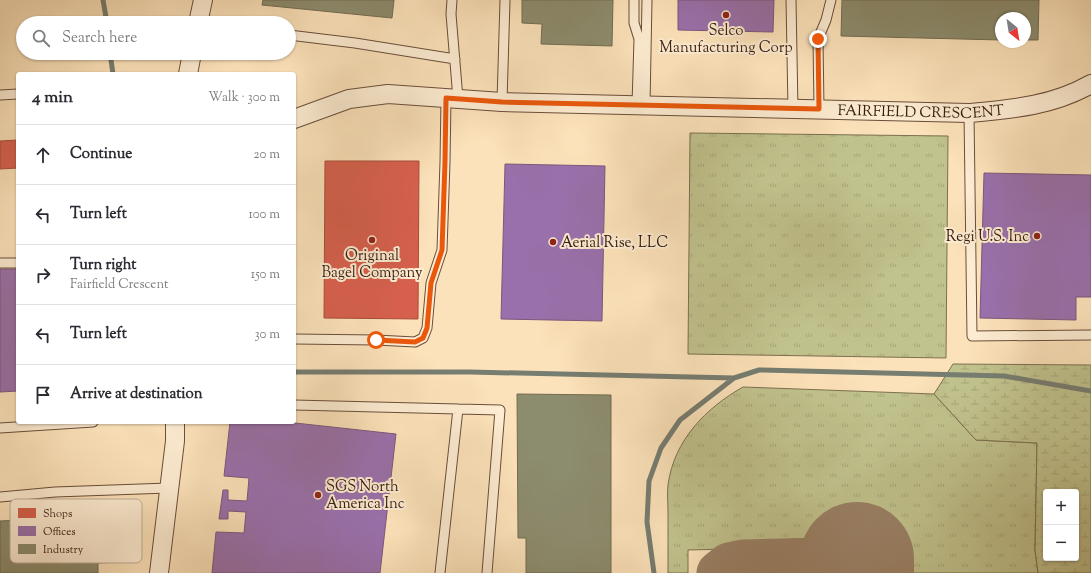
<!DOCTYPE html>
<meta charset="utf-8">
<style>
body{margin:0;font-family:"Sorts Mill Goudy",serif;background:#f7f7f7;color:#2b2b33}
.controls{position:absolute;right:12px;bottom:12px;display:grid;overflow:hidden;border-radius:4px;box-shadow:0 1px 3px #0004}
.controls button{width:36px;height:36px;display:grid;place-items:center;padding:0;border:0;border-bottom:1px solid #e1e1e2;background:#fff;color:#2b2b33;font:20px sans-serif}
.compass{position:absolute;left:995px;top:12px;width:36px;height:36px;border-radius:50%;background:#fff;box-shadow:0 1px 3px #0004;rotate:150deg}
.stop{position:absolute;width:12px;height:12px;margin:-9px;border:3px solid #ea580c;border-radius:50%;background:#fff}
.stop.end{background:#ea580c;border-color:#fff;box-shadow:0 1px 4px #0008}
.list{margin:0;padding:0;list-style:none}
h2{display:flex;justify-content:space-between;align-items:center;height:52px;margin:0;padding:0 16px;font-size:17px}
h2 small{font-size:13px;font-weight:400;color:#7c7c81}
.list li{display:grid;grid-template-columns:26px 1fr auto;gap:12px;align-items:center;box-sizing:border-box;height:60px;padding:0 16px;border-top:1px solid #e1e1e2}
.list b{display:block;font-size:15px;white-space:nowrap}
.list p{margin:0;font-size:13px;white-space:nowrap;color:#7c7c81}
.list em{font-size:13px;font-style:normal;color:#7c7c81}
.icon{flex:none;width:22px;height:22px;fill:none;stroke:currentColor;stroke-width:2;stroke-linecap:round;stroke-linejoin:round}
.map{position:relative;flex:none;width:1091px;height:573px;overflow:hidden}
.search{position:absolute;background:#fff;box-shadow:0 1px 3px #0004;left:16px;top:16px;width:280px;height:44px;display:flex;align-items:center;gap:10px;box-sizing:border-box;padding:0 14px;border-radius:22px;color:#7c7c81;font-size:15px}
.panel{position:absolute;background:#fff;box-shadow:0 1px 3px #0004;left:16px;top:72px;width:280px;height:352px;border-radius:4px}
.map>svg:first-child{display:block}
.grass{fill:url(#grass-tufts);stroke:#7c704f}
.wetland{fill:url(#wetland-marsh);stroke:#7c704f;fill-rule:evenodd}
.shops{fill:#d6604d;stroke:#a74c3b}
.offices{fill:#9970ab;stroke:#7c577c}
.industry{fill:#8c8c6e;stroke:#736b52}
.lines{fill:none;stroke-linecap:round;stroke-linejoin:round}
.stream{stroke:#767d71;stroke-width:5}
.taxiway{stroke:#9a8065;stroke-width:45}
.runway{stroke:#9a8065;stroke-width:114}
.service-casing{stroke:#694e3a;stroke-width:11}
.minor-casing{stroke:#694e3a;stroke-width:20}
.service{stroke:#fdecd2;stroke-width:9}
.minor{stroke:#fdecd2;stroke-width:18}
.route{stroke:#ea580c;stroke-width:5}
.poi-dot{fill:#8f2418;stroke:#fdecd2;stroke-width:1.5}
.labels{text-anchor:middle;stroke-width:4;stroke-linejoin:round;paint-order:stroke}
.poi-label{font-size:15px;fill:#381d10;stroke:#fdecd2}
.street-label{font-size:15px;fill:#381d10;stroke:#fdecd2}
.key{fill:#fdecd2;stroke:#c2ae98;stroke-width:1}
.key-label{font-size:11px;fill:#381d10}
</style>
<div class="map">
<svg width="1091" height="573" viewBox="0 0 1091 573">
<defs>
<pattern id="grass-tufts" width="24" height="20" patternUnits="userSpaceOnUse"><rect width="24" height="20" fill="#c1c38e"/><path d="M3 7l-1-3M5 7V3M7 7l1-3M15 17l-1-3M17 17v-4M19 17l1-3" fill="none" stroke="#a7a779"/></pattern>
<pattern id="wetland-marsh" width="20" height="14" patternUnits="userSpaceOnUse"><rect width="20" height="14" fill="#c1c38e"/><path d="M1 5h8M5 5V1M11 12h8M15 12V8" fill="none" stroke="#a7a779"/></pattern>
</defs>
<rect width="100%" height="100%" fill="#fce2ba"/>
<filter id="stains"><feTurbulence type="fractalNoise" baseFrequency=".005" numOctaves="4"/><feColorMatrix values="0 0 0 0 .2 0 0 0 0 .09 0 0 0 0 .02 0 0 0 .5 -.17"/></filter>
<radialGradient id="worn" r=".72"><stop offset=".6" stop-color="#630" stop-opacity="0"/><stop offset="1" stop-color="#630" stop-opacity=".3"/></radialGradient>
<path class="grass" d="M690 133 948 136 946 358 688 354Z
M743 387 934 394 976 440 1037 443 1035 550 1038 573H890L889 545 688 550V573H668C668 553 668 532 668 512 668 503 667 493 668 485 674 440 706 408 743 387Z"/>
<path class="wetland" d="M953 364 1091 365V573H1038L1035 550 1037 443 976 440 934 394ZM1046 492H1076V558H1046Z"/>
<path class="shops" d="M18 140V168L0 169V141Z
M325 161H419L418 319 324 318Z"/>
<path class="offices" d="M678 0H774L773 32 678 30Z
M505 164 605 166 602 321 501 319Z
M984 173 1091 175V297H1076V320L980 318Z
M0 269H18V391L0 392Z
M230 422H286L396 434 380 573H212L216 532 244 533 246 512 228 511V519H219L223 490H228V500L247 501 249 478 224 476Z"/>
<path class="industry" d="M263 0H394L392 18 262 5Z
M522 0H613L612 46 541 44 542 24 522 23Z
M842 0H1039L1038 40H1025V18H1001V40L841 36Z
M517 394 611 395V573H526V538H518Z
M118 515 120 562 98 563V573H0V521Z"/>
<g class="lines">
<path class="stream" d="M103 0 107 23
M110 53 113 74
M294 372H470L734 378
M654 573 647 522 649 481 661 448 680 420 734 378 759 370 1004 376 1091 391"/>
<path class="taxiway" d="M719 573 729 565 743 562 857 559"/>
<path class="runway" d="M857 559V573"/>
<g class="service-casing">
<path id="service" d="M452 0 451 14 458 99
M634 0V23L639 39 637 105
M791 0 793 109
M289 35 355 43 455 59
M0 95 18 94
M502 102 505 0
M645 105 647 0
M819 109 818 39 826 20 831 0
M969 113 972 336 1091 335
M0 263H18
M294 339 376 340 415 342 423 338 427 328 431 283 442 250 445 162 446 98
M294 405 458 409
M0 428 93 422
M0 497 55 492 169 488
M440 573 458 409 500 410 487 573"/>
</g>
<g class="minor-casing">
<g id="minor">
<path d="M198 23 203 0"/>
<path d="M188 74 192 53"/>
<path id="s1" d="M294 119 349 99 388 94 502 102 969 113C1013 109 1052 106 1091 84"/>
<path d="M159 573 175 441V422"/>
</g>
</g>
<use href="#service" class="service"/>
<use href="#minor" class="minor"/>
</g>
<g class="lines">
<path class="route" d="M376 340 415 342 423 338 427 328 431 283 442 250 445 162 446 98 502 102 819 109 818 39"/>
</g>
<g class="poi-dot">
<circle cx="726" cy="15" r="4"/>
<circle cx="1037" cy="236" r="4"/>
<circle cx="372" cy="240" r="4"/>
<circle cx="553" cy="242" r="4"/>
<circle cx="318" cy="495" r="4"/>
</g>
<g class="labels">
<g class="poi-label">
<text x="726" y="35">Selco<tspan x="726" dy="17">Manufacturing Corp</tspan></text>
<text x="1029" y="241" text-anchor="end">Regi U.S. Inc</text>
<text x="561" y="247" text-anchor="start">Aerial Rise, LLC</text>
<text x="372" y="260">Original<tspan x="372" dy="17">Bagel Company</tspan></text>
<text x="326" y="491" text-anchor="start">SGS North<tspan x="326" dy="17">America Inc</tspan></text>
</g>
<g class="street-label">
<text dy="5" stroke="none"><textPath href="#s1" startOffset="631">FAIRFIELD CRESCENT</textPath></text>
</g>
</g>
<rect x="10" y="499" width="132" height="64" rx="6" class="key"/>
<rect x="18" y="508" width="18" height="10" fill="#d6604d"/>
<rect x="18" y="526" width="18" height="10" fill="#9970ab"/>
<rect x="18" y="544" width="18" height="10" fill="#8c8c6e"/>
<g class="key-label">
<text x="43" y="517">Shops</text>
<text x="43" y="535">Offices</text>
<text x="43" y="553">Industry</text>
</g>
<rect width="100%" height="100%" filter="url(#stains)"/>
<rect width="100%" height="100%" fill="url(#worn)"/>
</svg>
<div class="controls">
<button>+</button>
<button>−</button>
</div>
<svg class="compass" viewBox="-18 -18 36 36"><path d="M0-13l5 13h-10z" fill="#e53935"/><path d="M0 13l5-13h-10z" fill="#7c7c81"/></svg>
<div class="stop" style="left:376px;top:340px"></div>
<div class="stop end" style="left:818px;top:39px"></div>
<div class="search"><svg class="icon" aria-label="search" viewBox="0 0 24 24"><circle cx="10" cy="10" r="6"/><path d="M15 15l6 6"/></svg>Search here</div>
<section class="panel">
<h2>4 min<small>Walk · 300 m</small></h2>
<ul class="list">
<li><svg class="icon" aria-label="ahead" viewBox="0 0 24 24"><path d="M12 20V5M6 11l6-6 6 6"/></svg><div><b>Continue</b></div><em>20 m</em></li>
<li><svg class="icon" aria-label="left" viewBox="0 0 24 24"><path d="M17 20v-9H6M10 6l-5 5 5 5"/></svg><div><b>Turn left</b></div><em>100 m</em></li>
<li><svg class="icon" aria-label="right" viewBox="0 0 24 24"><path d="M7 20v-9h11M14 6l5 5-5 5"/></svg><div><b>Turn right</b><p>Fairfield Crescent</p></div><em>150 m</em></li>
<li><svg class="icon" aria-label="left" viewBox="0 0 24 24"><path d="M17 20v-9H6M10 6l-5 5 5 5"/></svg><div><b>Turn left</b></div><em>30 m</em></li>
<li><svg class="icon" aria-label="arrive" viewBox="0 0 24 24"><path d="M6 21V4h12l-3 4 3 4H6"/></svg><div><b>Arrive at destination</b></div></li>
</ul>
</section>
</div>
